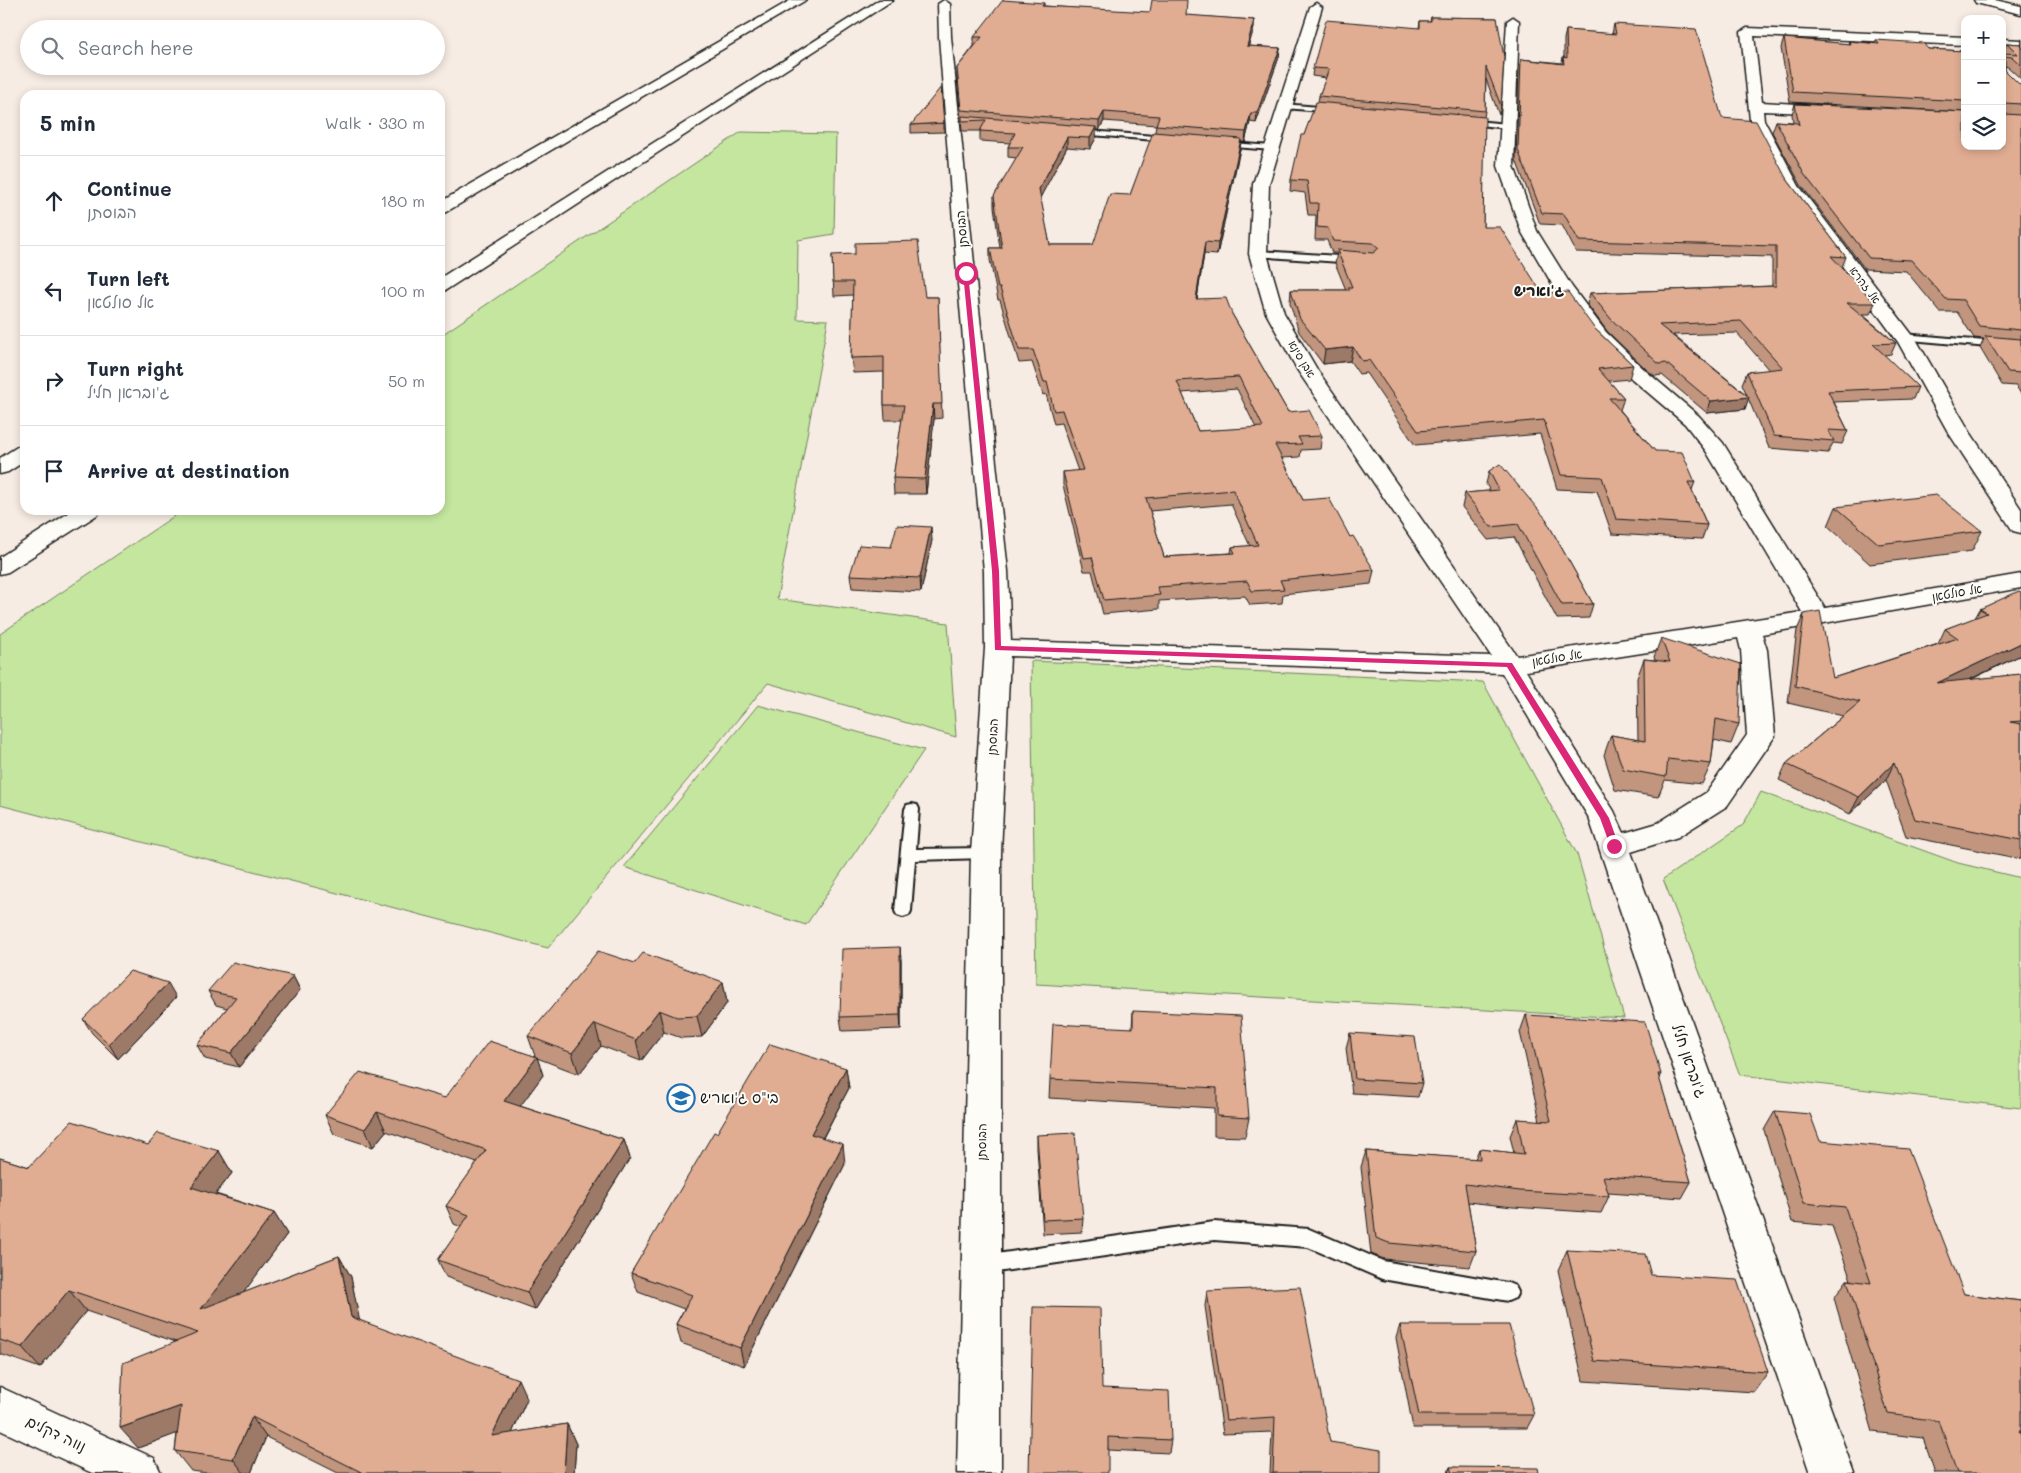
<!DOCTYPE html>
<meta charset="utf-8">
<style>
body{margin:0;font-family:Mali,"Playpen Sans Hebrew",sans-serif;background:#f2f2f3;color:#1f2937}
.controls{position:absolute;right:15px;top:15px;display:grid;overflow:hidden;border-radius:10px;box-shadow:0 2px 8px #0003}
.controls button{width:45px;height:45px;display:grid;place-items:center;padding:0;border:0;border-bottom:1px solid #e0e1e3;background:#fff;color:#1f2937;font:25px sans-serif}
.stop{position:absolute;width:15px;height:15px;margin:-11px;border:4px solid #db2777;border-radius:50%;background:#fff}
.stop.end{background:#db2777;border-color:#fff;box-shadow:0 1px 5px #0008}
.list{margin:0;padding:0;list-style:none}
h2{display:flex;justify-content:space-between;align-items:center;height:65px;margin:0;padding:0 20px;font-size:21px}
h2 small{font-size:16px;font-weight:400;color:#747a83}
.list li{display:grid;grid-template-columns:32px 1fr auto;gap:15px;align-items:center;box-sizing:border-box;height:90px;padding:0 20px;border-top:1px solid #e0e1e3}
.list b{display:block;font-size:19px;white-space:nowrap}
.list p{margin:0;font-size:16px;white-space:nowrap;color:#747a83}
.list em{font-size:16px;font-style:normal;color:#747a83}
.icon{flex:none;width:28px;height:28px;fill:none;stroke:currentColor;stroke-width:2;stroke-linecap:round;stroke-linejoin:round}
.map{position:relative;flex:none;width:2021px;height:1473px;overflow:hidden}
.search{position:absolute;background:#fff;box-shadow:0 2px 8px #0003;left:20px;top:20px;width:425px;height:55px;display:flex;align-items:center;gap:12px;box-sizing:border-box;padding:0 18px;border-radius:28px;color:#747a83;font-size:19px}
.panel{position:absolute;background:#fff;box-shadow:0 2px 8px #0003;left:20px;top:90px;width:425px;height:425px;border-radius:15px}
.map>svg:first-child{display:block}
.green{fill:#c4e69f;stroke:#70815e}
.lines{fill:none;stroke-linecap:round;stroke-linejoin:round}
.service-casing{stroke:#1c1c1c;stroke-width:4}
.minor-casing{stroke:#1c1c1c;stroke-width:3}
.primary-casing{stroke:#1c1c1c;stroke-width:3}
.motorway-casing{stroke:#1c1c1c;stroke-width:3}
.service{fill:#fdfcf7;fill-rule:evenodd}
.minor{fill:#fdfcf7;fill-rule:evenodd}
.primary{fill:#fdfcf7;fill-rule:evenodd}
.motorway{fill:#fdfcf7;fill-rule:evenodd}
.wall{fill:#c1957e;stroke:#1c1c1c;fill-rule:evenodd}
.shaded-wall{fill:#9d7967;stroke:#1c1c1c}
.building{fill:#e0ad93;stroke:#1c1c1c;fill-rule:evenodd}
.route{fill:#db2777}
.labels{text-anchor:middle;stroke-width:4;stroke-linejoin:round;paint-order:stroke}
.far-street-label{font-size:11px;fill:#1c1c1c;stroke:#fdfcf7}
.street-label{font-size:12px;fill:#1c1c1c;stroke:#fdfcf7}
.far-district-label{font-size:15px;font-weight:bold;fill:#1c1c1c;stroke:#fdfcf7}
.near-street-label{font-size:15px;fill:#1c1c1c;stroke:#fdfcf7}
.near-poi-label{font-size:15px;fill:#1c1c1c;stroke:#fdfcf7;text-anchor:start}
</style>
<div class="map">
<svg width="2021" height="1473" viewBox="0 0 2021 1473">
<rect width="100%" height="100%" fill="#f7ece3"/>
<filter id="ink" filterUnits="userSpaceOnUse"><feTurbulence type="fractalNoise" baseFrequency=".02" numOctaves="2"/><feDisplacementMap in="SourceGraphic" scale="10" xChannelSelector="R" yChannelSelector="G"/><feConvolveMatrix kernelMatrix="1 2 1 2 8 2 1 2 1" color-interpolation-filters="sRGB"/></filter>
<g filter="url(#ink)">
<path class="green" d="M741 132 836 134 834 234 798 240 797 319 828 320 777 599 948 623 956 737 768 683 548 948 0 805V634L183 510H440V336Z
M1031 661 1483 682 1577 854 1624 1018 1036 984Z
M758 705 924 750 806 925 624 867Z
M1761 792 1958 863 2021 878V1108L1740 1075 1663 879 1743 825Z"/>
<g class="lines">
<g class="service-casing">
<path id="service" d="M1282 104 1332 108 1336 110 1332 112 1285 108H1282Z
M1465 120 1508 124 1512 126 1508 128 1468 124 1464 122Z
M1075 130 1169 137 1173 139 1169 141 1078 134H1075Z
M1219 142 1272 146 1276 148 1272 150 1222 146 1218 144Z
M1258 251 1355 257 1359 260 1355 263 1255 256 1254 254Z
M1903 334 2021 344V350L1900 339 1898 337Z
M912 804 917 805 919 809 916 849 986 848 991 849 993 853 991 857 986 858 915 860 911 911 909 915 903 917 897 915 895 911 905 809 907 805Z
M1214 1222 1309 1229 1383 1261 1508 1283 1515 1286 1518 1292 1515 1298 1508 1301 1382 1279 1308 1247 1214 1240 983 1274 976 1271 973 1265 976 1259 983 1256Z"/>
</g>
<g class="minor-casing">
<path id="minor" d="M944 0 950 4 951 37 975 273 1008 571 1011 641 1491 656 1298 371 1266 313 1249 254 1253 184 1310 7 1316 3 1322 7 1269 184 1267 254 1284 313 1318 371 1517 656 1802 612 1706 451 1685 424 1632 379 1592 340 1555 289 1521 231 1498 166 1507 21 1513 17 1519 21 1514 166 1537 231 1572 287 1606 332 1646 371 1699 416 1723 443 1825 608 2021 574V588L1762 634 1767 650 1775 736 1727 806 1678 837 1631 852 1854 1473H1810L1589 818 1502 673 1010 656 1001 853V1473H957L971 853 985 648 984 571 957 273 939 37 938 4ZM1738 638 1741 650 1747 735 1707 792 1658 823 1624 833 1614 811 1526 671Z
M1747 28 1965 37V45L1754 36 1762 102 1831 106 1836 107 1838 110 1836 113 1831 114 1763 111 1764 120 1799 186 1917 341 1970 432 2021 509V533L2013 531 1948 432 1898 342 1784 187 1750 120 1741 32Z
M2002 39 2021 40V48L2002 47Z
M0 1387 154 1458 161 1473H92L0 1430Z"/>
</g>
<g class="primary-casing">
<path id="primary" d="M1974 0H1995L2021 6V14L1976 3Z"/>
</g>
<g class="motorway-casing">
<path id="motorway" d="M791 0H806L446 212 440 214V202Z
M879 0H893L446 290 440 291V278Z
M25 446V461L8 472 0 474V458L17 447Z
M73 510H100L97 515 8 572 0 574V557Z"/>
</g>
<use href="#service" class="service"/>
<use href="#minor" class="minor"/>
<use href="#primary" class="primary"/>
<use href="#motorway" class="motorway"/>
</g>
<path class="wall" d="M1044 3V6L1254 20V28L1248 46 1280 48 1279 57 1256 123 1250 122 1245 142H1241L1240 149 1217 255 1204 254 1197 299 1232 314 1288 412 1322 436 1320 449 1301 450 1300 457 1282 458 1303 500 1350 537 1374 570 1371 584 1283 594 1282 603 1250 605 1245 596 1159 601V609L1103 614 1092 571H1084L1063 485V472L1078 471 1061 423 1054 424 1046 394 1043 395 1032 362 1019 363 1000 300H998L990 260V248H1000L994 207V196L1017 158 1008 157V147L1010 143 980 141V131H962L957 77V68L974 46V37ZM1104 121 1156 125 1155 132 1130 195 1093 245H1050L1040 197 1067 147 1090 149 1096 138V130H1099ZM1237 389 1256 428 1198 431 1182 393ZM1231 504 1250 546 1232 547 1231 553 1164 557 1150 511Z
M1431 17 1497 18 1501 106 1499 115 1486 79 1485 111 1484 117 1483 227 1540 290 1547 293 1594 328 1633 365 1629 379 1609 381 1624 398 1620 410 1655 451 1695 482 1692 490 1707 525 1702 539 1612 534 1597 491 1557 489 1540 434 1415 445 1366 373 1359 374 1350 361 1323 364 1299 332 1290 303 1291 290H1346L1335 263 1337 253H1332L1327 240H1315L1316 215H1308L1305 193 1290 191 1291 180 1304 135 1318 102 1319 96 1326 78 1312 76 1313 68 1419 28 1420 21H1430Z
M1614 24 1722 118 1786 178 1846 257 1842 267 1875 303 1870 314H1862L1896 343 1891 354 1884 355 1918 387 1913 399 1834 402 1848 431 1842 444 1833 443 1828 453 1769 448 1748 398 1745 409 1707 413 1662 375 1655 376 1647 370 1607 331 1587 304 1590 293 1772 286V257L1576 252 1562 225 1540 224 1516 160 1519 68 1521 59 1562 63 1563 57H1564V39L1566 30 1612 34ZM1737 333 1769 370 1747 372 1742 384 1747 395 1673 335Z
M1784 38 1848 44 1849 41 1875 43 1876 40 1928 49 1965 51V112L1790 102 1781 48Z
M2007 43 2021 44V79L2008 67 2005 66V70L2019 84 2021 85V394L2016 386 2002 385 1980 348 1984 339 1974 338 1957 312H1940L1906 271 1865 269 1801 185 1772 132 1776 121 1793 122 1792 114 1795 104 1965 146Z
M944 123V132L911 133V125Z
M832 255 925 297H938L942 418 934 419 926 494H894L893 478 902 420H885L884 405V372L853 373 851 358 853 295 834 296Z
M1489 471 1547 520V522L1593 604 1589 618 1557 619 1514 537 1488 540 1462 507 1465 493 1490 491 1486 484Z
M1836 507 1982 531 1972 551 1870 564 1828 526Z
M932 540 921 592 852 588 850 575 891 547Z
M2021 592V655L1970 680 2021 674V859L1906 836 1886 780 1850 814 1779 780 1786 764 1843 716 1788 703 1797 630 1804 614 1833 678 1938 644 1945 629 1975 618 1980 609Z
M1661 638 1739 724 1731 744 1714 740 1711 764 1702 784 1665 780 1658 797 1615 790 1604 755 1611 735 1638 740 1637 678 1644 659 1655 660 1654 657Z
M900 947 901 961V1029L842 1031 840 1017Z
M635 963 723 982 727 1003 702 1037 682 1038 664 1032 641 1061 601 1046 579 1074 537 1058 543 1075 520 1106 624 1140 630 1158 535 1310 446 1277 438 1260 461 1227 454 1224 446 1206 477 1163 386 1131 373 1147 334 1134 325 1115 445 1098 535 1056 528 1036Z
M293 976 300 990 239 1067 205 1059 197 1045 227 1008 216 1005 208 991Z
M176 997 118 1059 92 1033 83 1019Z
M1133 1011 1249 1118 1245 1137 1214 1136V1108L1049 1098 1050 1079 1132 1028Z
M1526 1015 1661 1074 1659 1078 1691 1182 1682 1198 1608 1193 1609 1196 1601 1213 1513 1207 1468 1202 1476 1251 1470 1267 1384 1259 1371 1254 1361 1167 1366 1151 1475 1159 1479 1149 1514 1153 1510 1136 1517 1119 1540 1121 1520 1032Z
M1350 1033 1422 1083 1418 1097 1352 1093 1346 1048Z
M846 1068 849 1088 823 1138 845 1164 744 1366 681 1343 676 1324 684 1309 638 1292 631 1273 717 1133Z
M1775 1111 1820 1141 1964 1294 2021 1301V1473H1935L1923 1438 1873 1432 1834 1298 1847 1280H1851L1832 1226 1792 1222 1764 1130Z
M1037 1135 1083 1218 1082 1232 1043 1234 1037 1149Z
M148 1145 219 1151 232 1173 216 1194 274 1213 287 1234 243 1293 339 1256 351 1277 359 1320 527 1399 512 1433 567 1424 576 1444 574 1473H338L266 1437 251 1473H207L191 1471 175 1451 177 1433 138 1448 176 1342 86 1311 40 1368 0 1354V1158L29 1167Z
M1567 1250 1651 1275 1768 1372 1754 1392 1583 1381 1558 1270Z
M1207 1291 1330 1442 1381 1473H1270L1272 1432 1223 1434 1205 1306Z
M1400 1325 1534 1415 1527 1428H1413L1396 1338Z
M1102 1388 1171 1440 1169 1453 1108 1450Z
M1450 1467 1539 1473H1448Z"/>
<path class="shaded-wall" d="M1254 20V28L1246 55 1247 46Z
M1280 48 1279 57 1256 123 1257 113Z
M1104 112V121L1099 130V121Z
M1251 113 1250 122 1245 142 1246 132Z
M1096 127V138L1090 149V138Z
M1067 137V147L1039 200V189Z
M1241 139 1240 149 1217 255 1218 243Z
M1205 242 1204 254 1195 311 1196 299Z
M1353 347 1350 361 1323 364 1325 350Z
M1749 397 1745 409 1707 413 1711 401Z
M933 404 934 419 926 494 925 479Z
M931 527 932 540 921 592 920 578Z
M2021 643V655L1928 699 1937 683Z
M1894 763 1886 780 1850 814 1859 797Z
M900 947 901 961V1029L900 1015Z
M293 976 300 990 239 1067 231 1053Z
M723 982 727 1003 702 1037 697 1016Z
M168 983 176 997 118 1059 109 1044Z
M659 1010 664 1032 641 1061 636 1040Z
M595 1024 601 1046 579 1074 572 1053Z
M537 1057 543 1075 511 1119 504 1101Z
M846 1068 849 1088 814 1154 811 1134Z
M377 1112 386 1131 373 1147 365 1129Z
M624 1140 630 1158 535 1310 527 1292Z
M843 1144 845 1164 744 1366 740 1348Z
M219 1151 232 1173 205 1208 191 1187Z
M274 1213 287 1234 216 1330 201 1309Z
M339 1256 351 1277 363 1338 351 1317Z
M69 1290 86 1311 40 1368 22 1347Z
M518 1379 527 1399 502 1456 492 1436Z
M181 1406 197 1426 138 1448 120 1428Z
M252 1417 266 1437 251 1473H244L233 1459Z
M567 1424 576 1444 574 1473H564Z"/>
<path class="building" d="M1003 0 1044 3 1042 6 1150 12 1152 0H1187L1186 15 1254 20 1247 46 1280 48 1257 113H1251L1246 132 1156 125 1159 116 1104 112 1099 121 961 110 957 68 982 37H974Z
M1431 17 1497 18 1504 57 1501 106 1486 67 1485 111 1319 96 1329 69 1313 68 1326 20 1420 28V21H1431Z
M1614 24 1696 29 1722 118 1756 121 1786 178 1846 257 1831 256 1875 303H1847L1896 343 1873 344 1918 387 1828 391 1848 431 1828 430 1834 441 1774 436 1747 372 1783 368 1741 321 1659 325 1749 397 1711 401 1666 363 1659 364 1611 319 1590 293 1776 286V246L1579 241 1564 214 1542 213 1518 150 1521 59 1564 64 1563 57 1567 58 1566 30 1616 34Z
M1784 38 1850 44 1849 41 1879 44 1876 40 1923 43 1928 49 1965 51V101L1793 92Z
M2007 43 2021 44V65L2012 57 2005 56V70L2019 84 2021 85V104L2005 103V114L2021 115V330L1979 326 1963 300 1946 299 1911 260 1869 258 1804 174 1776 121 1797 123 1799 125 1795 104 1965 112V146H2002V53L2018 54Z
M941 87 944 123 911 125Z
M1316 102 1485 117 1483 227H1500L1540 290H1545L1547 293 1568 292 1594 328 1633 365 1598 369 1624 398H1609L1655 451 1682 452 1695 482H1688L1707 525 1616 519 1602 477 1561 475 1544 420 1418 431 1369 360 1362 361 1353 347 1325 350 1300 319 1291 290H1350L1348 287H1352L1337 250 1373 253 1379 248 1373 243 1333 241 1328 228 1317 227 1318 203H1310L1307 181 1291 180 1301 135H1304Z
M962 116 1096 127 1090 138 1067 137 1039 189 1050 245H1093L1110 194 1130 195 1153 132 1241 139 1218 243 1205 242 1196 299 1226 298 1232 314 1288 412 1309 410 1322 436 1298 437 1302 444 1275 445 1303 500 1329 498 1350 537 1353 536 1374 570 1280 580 1284 589 1252 591 1247 581 1157 587 1160 595 1104 600 1092 557 1084 558 1063 472 1083 470 1062 410 1054 411 1047 382H1044L1033 350H1019L1000 288H998L990 248H1002L994 196 1023 147H1008L1015 133 980 131 986 120 962 121ZM1239 377 1263 427 1198 431 1177 381ZM1233 490 1258 545 1232 547 1235 553 1164 557 1146 498Z
M918 241 925 297H938L942 404H933L925 479 893 478 904 405H884V357L851 358 853 282H833L832 255 855 254V243Z
M1985 336 2021 339V373L2008 372Z
M1500 464 1547 520H1546L1593 604 1562 605 1518 524 1491 527 1465 493 1499 490 1489 471Z
M1936 495 1982 531 1879 544 1836 507Z
M897 525 931 527 920 578 850 575 859 545 891 547Z
M2019 591 2021 592V643L1937 683 2021 674V721L2010 722 2021 724V840L1915 819 1894 763 1859 797 1786 764 1860 702 1795 686 1804 614 1820 611 1833 678 1958 638 1945 629 1987 613 1980 609Z
M1661 638 1741 664 1739 724 1716 719 1711 764 1668 759 1666 777 1623 769 1611 735 1645 741 1644 659 1670 662Z
M900 947V1015L840 1017 842 949Z
M598 951 635 963 643 953 723 982 697 1016 677 1017 659 1010 636 1040 595 1024 572 1053 528 1036Z
M233 962 293 976 231 1053 197 1045 236 997 208 991Z
M130 971 168 983 109 1044 83 1019Z
M1133 1011 1241 1016 1249 1118 1217 1116V1088L1050 1079 1053 1024 1133 1028Z
M1526 1015 1645 1022 1661 1074H1658L1691 1182 1603 1176 1609 1196 1520 1191 1465 1184 1476 1251 1389 1243 1376 1238 1366 1151 1480 1159 1479 1149 1524 1154 1517 1119 1551 1121Z
M1350 1033 1415 1037 1422 1083 1355 1079Z
M489 1041 537 1057 504 1101 624 1140 527 1292 438 1260 469 1215 446 1206 486 1150 377 1112 365 1129 325 1115 360 1072 445 1098Z
M770 1044 846 1068 811 1134 843 1144 740 1348 676 1324 692 1295 631 1273 714 1132 717 1133Z
M1775 1111 1810 1114 1820 1141 1908 1149 1964 1294 2021 1301V1431H2019L2021 1436V1473H1957L1939 1421 1888 1414 1847 1280 1871 1283 1845 1207 1804 1203Z
M72 1121 148 1145 158 1133 219 1151 191 1187 274 1213 201 1309 339 1256 351 1317 518 1379 492 1436 567 1424 564 1473H363L252 1417 233 1459 175 1451 181 1406 120 1428 123 1363 198 1333 69 1290 22 1347 0 1340V1158L29 1167Z
M1075 1133 1083 1218 1043 1220 1037 1135Z
M1567 1250 1645 1254 1651 1275 1737 1280 1768 1372 1594 1361Z
M1300 1287 1330 1442 1381 1450V1473H1273L1275 1417 1226 1420 1207 1291Z
M1033 1307 1100 1308 1102 1388 1169 1391 1171 1440 1108 1437V1473H1029Z
M1400 1325H1509L1534 1415H1419Z
M1450 1467 1538 1468 1539 1473H1452Z"/>
</g>
<path class="route" d="M966 271 968 273 999 571 1001 646 1512 663 1609 818 1619 846 1617 848H1611L1600 818 1507 667 995 650 992 571 963 273Z"/>
<defs>
<g id="school-ring" transform="scale(1.4375)"><circle r="9.5" fill="#fdfcf7" stroke="#1f6fb2" stroke-width="1.5"/><path d="M0-5L7-2L0 1L-7-2ZM-4 1L0 2.5L4 1V4Q0 6-4 4Z" fill="#1f6fb2"/></g>
</defs>
<g fill-rule="evenodd">
<use href="#school-ring" x="681" y="1098"/>
</g>
<g class="labels">
<g class="far-street-label">
<text transform="translate(1865 285) rotate(53)" y="4">אל זהרא</text>
<text transform="translate(1302 359) rotate(59)" y="4">אבן סינא</text>
</g>
<g class="street-label">
<text transform="translate(962 229) rotate(-95)" y="4">הבוסתן</text>
<text transform="translate(1957 593) rotate(-10)" y="4">אל סולטאן</text>
<text transform="translate(1557 658) rotate(-9)" y="4">אל סולטאן</text>
<text transform="translate(993 737) rotate(-87)" y="4">הבוסתן</text>
<text transform="translate(982 1142) rotate(-89)" y="4">הבוסתן</text>
</g>
<g class="far-district-label">
<text x="1539" y="296">ג'ואריש</text>
</g>
<g class="near-street-label">
<text transform="translate(1689 1061) rotate(71)" y="5">ג'ובראן חליל</text>
<text transform="translate(56 1434) rotate(25)" y="5">נווה דקלים</text>
</g>
<g class="near-poi-label">
<text x="700" y="1103">בי"ס ג'ואריש</text>
</g>
</g>
</svg>
<div class="controls">
<button>+</button>
<button>−</button>
<button><svg class="icon" aria-label="layers" viewBox="0 0 24 24"><path d="M12 4l9 5-9 5-9-5zM3 14l9 5 9-5"/></svg></button>
</div>
<div class="stop" style="left:966px;top:273px"></div>
<div class="stop end" style="left:1614px;top:846px"></div>
<div class="search"><svg class="icon" aria-label="search" viewBox="0 0 24 24"><circle cx="10" cy="10" r="6"/><path d="M15 15l6 6"/></svg>Search here</div>
<section class="panel">
<h2>5 min<small>Walk · 330 m</small></h2>
<ul class="list">
<li><svg class="icon" aria-label="ahead" viewBox="0 0 24 24"><path d="M12 20V5M6 11l6-6 6 6"/></svg><div><b>Continue</b><p>הבוסתן</p></div><em>180 m</em></li>
<li><svg class="icon" aria-label="left" viewBox="0 0 24 24"><path d="M17 20v-9H6M10 6l-5 5 5 5"/></svg><div><b>Turn left</b><p>אל סולטאן</p></div><em>100 m</em></li>
<li><svg class="icon" aria-label="right" viewBox="0 0 24 24"><path d="M7 20v-9h11M14 6l5 5-5 5"/></svg><div><b>Turn right</b><p>ג'ובראן חליל</p></div><em>50 m</em></li>
<li><svg class="icon" aria-label="arrive" viewBox="0 0 24 24"><path d="M6 21V4h12l-3 4 3 4H6"/></svg><div><b>Arrive at destination</b></div></li>
</ul>
</section>
</div>
